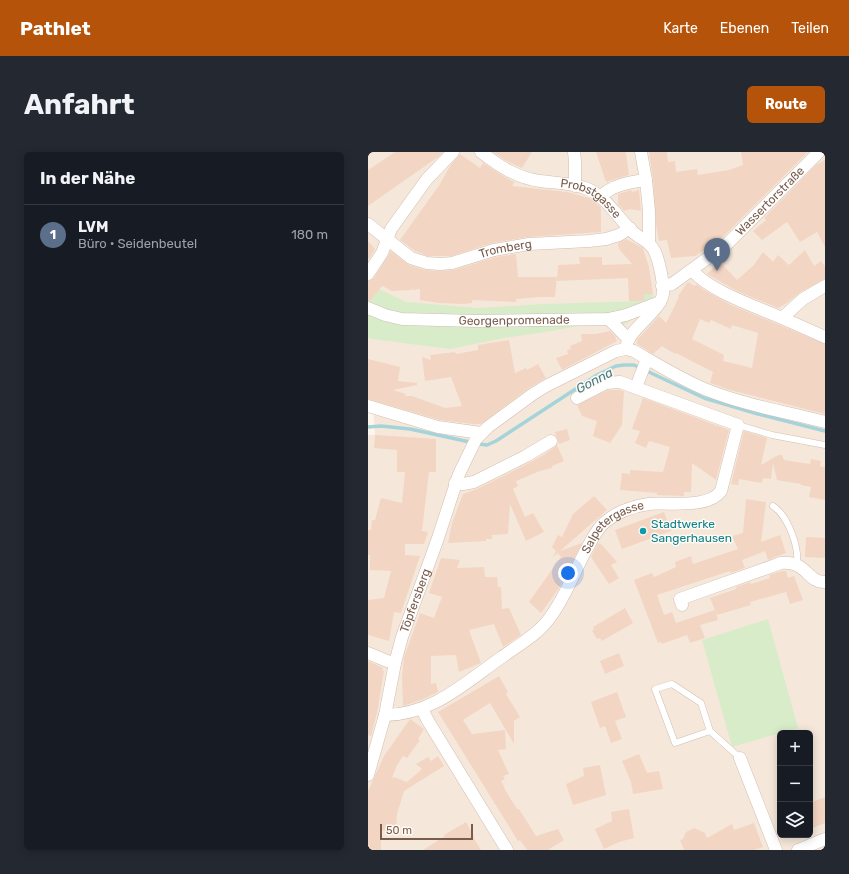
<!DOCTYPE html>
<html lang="de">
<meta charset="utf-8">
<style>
body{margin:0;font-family:Rubik,sans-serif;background:#242831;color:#f1f3f6}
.controls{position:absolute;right:12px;bottom:12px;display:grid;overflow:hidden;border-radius:6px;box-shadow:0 2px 10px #0003}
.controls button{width:36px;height:36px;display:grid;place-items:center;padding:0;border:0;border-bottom:1px solid #363941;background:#171b24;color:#f1f3f6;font:20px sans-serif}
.scale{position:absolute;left:12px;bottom:10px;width:93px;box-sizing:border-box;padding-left:4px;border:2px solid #7a5c4d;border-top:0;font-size:11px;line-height:14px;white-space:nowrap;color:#7a5c4d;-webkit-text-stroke:3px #fffaf3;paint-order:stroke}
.you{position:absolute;left:200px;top:421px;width:14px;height:14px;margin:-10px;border:3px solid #fff;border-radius:50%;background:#1a73e8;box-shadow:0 0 0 6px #1a73e833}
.badge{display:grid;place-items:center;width:26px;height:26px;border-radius:50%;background:#b45309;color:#fff;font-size:13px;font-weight:700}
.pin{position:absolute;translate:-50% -33px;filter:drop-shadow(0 1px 2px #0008)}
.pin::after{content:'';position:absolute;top:21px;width:14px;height:12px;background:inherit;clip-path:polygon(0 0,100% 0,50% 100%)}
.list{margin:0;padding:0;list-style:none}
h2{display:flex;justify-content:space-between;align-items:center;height:52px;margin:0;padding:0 16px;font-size:17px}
h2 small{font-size:13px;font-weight:400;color:#9ea1a6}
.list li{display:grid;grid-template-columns:26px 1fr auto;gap:12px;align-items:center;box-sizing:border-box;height:60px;padding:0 16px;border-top:1px solid #363941}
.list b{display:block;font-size:15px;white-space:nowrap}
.list p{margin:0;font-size:13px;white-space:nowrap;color:#9ea1a6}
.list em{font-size:13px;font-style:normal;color:#9ea1a6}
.icon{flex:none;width:22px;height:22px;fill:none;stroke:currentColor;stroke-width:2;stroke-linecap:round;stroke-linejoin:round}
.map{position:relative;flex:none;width:457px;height:698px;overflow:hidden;border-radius:6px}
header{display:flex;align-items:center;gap:24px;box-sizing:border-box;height:56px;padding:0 20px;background:#b45309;color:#fff}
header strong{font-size:19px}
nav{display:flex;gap:22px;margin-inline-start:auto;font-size:14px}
.intro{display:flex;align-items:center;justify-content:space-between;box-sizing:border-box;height:96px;padding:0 24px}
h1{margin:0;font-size:28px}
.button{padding:10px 18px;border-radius:6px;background:#b45309;color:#fff;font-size:14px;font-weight:700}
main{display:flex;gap:24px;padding:0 24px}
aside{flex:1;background:#171b24;border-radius:6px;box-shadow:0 2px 10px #0003}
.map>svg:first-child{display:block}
.residential{fill:#f5e8da;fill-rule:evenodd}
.green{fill:#d8ecc9}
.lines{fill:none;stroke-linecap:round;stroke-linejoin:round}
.stream{stroke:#a5d3da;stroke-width:3.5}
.building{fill:#f3d5c3;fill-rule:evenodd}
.lane-casing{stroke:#d1beb0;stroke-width:7}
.street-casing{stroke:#d1beb0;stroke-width:13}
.lane{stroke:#fff;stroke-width:6}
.street{stroke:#fff;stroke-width:12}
.culture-dot{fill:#0f9aa8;stroke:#fffaf3;stroke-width:1.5}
.labels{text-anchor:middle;stroke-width:3;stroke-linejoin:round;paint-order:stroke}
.street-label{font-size:12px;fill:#7a5c4d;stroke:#fffaf3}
.culture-label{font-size:12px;fill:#0d838f;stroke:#fffaf3;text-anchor:start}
.water-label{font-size:13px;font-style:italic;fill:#437c86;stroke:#fffaf3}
</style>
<header>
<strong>Pathlet</strong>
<nav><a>Karte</a><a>Ebenen</a><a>Teilen</a></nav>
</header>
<div class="intro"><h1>Anfahrt</h1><a class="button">Route</a></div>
<main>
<aside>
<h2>In der Nähe<small></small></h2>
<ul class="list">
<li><span class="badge" style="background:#5c6f8a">1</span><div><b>LVM</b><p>Büro · Seidenbeutel</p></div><em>180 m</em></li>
</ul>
</aside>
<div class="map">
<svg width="457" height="698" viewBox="0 0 457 698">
<rect width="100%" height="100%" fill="#fdf6ec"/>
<path class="residential" d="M0 0H457V698H0V283H7L5 256 0 253ZM412 581H442V683H412Z"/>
<path class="green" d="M0 127 9 136 38 150 110 156 175 152 275 149 276 142H285V156L255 173 233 172 205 175 184 179 136 186 82 197 3 187 0 185Z
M400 467 430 576 364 595 334 488Z"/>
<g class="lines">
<path class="stream" d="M0 275 13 274 42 277 111 292 119 293 128 289 229 223 248 214 256 213H266L336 246 390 262 457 279"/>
</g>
<path class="building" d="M27 0H75L70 5 0 54V18Z
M125 0H164L154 16 137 8Z
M228 0H258L261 23 238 30Z
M281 0H299L300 10 307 9 308 20 329 17 330 23 361 18 375 13 373 0H440L357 83 345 93 327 104 303 106 299 88 291 89 288 72 285 27Z
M92 2 112 16 115 11 130 21 146 30 144 34 199 40 221 46 233 55V80L160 85 124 91 83 104H60L47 99 32 88 72 32 82 14Z
M457 8V95L449 80 432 90 419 70 394 88 385 79 398 68 396 66 448 13Z
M263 38 264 40 271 38 273 59 262 57 256 59 250 52V42Z
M258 87 275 96 281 115 285 142H276V148L273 149H261L260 126 189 129 190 113 212 112 211 105H234V113L264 112 251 97 250 91Z
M0 89 7 97 1 107 0 106Z
M437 98 446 114 453 109 457 114V127L431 141 419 151 410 156 369 139 339 122 352 110 369 128 386 113 395 100 405 110 410 103 421 113Z
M23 99 41 113 57 118 71 119 86 118 128 105 148 102 150 125H189L187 145H172L148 147V150L104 148V151L96 152 71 151 52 148V137L44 138V135L43 138 24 139 14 134 2 149H0V129L6 126Z
M320 130 327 134 328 132 338 139 363 153 457 192V262L362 238 342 231 345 220 308 201V202L300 198 294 194 285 202 269 192V188L291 164 298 171 311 145 310 144ZM332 167 341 171 343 168 363 177 364 173 390 181 384 216 355 209 356 203 324 187Z
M242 179 247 184 249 189 194 218 188 206 200 202 199 198 203 197 202 194 214 189 213 182H228Z
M141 188 147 221 158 216 159 218 170 212 178 226 161 236 113 272H105L72 268 0 247V207L32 215 30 229 49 231V233L25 238 38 242 37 244H44L77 256 94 254 83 225 57 229 54 205 63 208 62 203 87 200 88 202 110 198V193Z
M240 238H251L256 239 254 273 242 291 225 284 229 269 214 264 209 253Z
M275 246 361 278 348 328 324 311 323 340H316V344L289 343V341L252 338 254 321 262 322V318L295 320 302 295 281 289 278 296 267 291 272 279 264 277Z
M199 277 202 288 191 292 187 280Z
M376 279 399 286 393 313 410 303H414L416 308 442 312 443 307 453 309 452 314 457 315V348L441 345 443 335 433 333V332L409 328 405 311 403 327 395 326 394 331 371 327 370 333 363 332Z
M7 283 68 287V320H61L54 379 60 380 56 392H37V403L52 404 33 461 26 460 21 489 0 483V448L16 446 23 419 2 418V403H0V378H3L4 368H7L13 346 34 351 37 320H29V298L6 296Z
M189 293 196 309 184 314V316L172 319 148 329 150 334 145 337 157 365 165 361 176 380 158 389 142 352 140 382 124 383V387H118V389L80 391 84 371 95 342 109 337 161 311 177 302Z
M226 344 239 358 192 399 214 391 191 436 173 461 161 450 193 405 190 401 185 405 188 399 184 395 190 383 194 385 205 362Z
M378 347 398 350 393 390 412 383 418 401 400 408 397 399 374 408 377 416 362 421V419L289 443 296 463 304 460 308 471 347 458 350 468 332 473 337 486 322 491 319 483 294 492 293 490 290 491 266 428 284 421 286 425 308 415 307 410 323 404 325 412 370 397 364 384 375 381Z
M296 360 303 379 254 397 247 378Z
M438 385 457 386V406L437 405Z
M230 391 234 393 249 410 243 413 251 426 241 432 223 405Z
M73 406 92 408 89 416 116 415 117 425H129L130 435H133L134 457 141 456 153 483 135 495 126 472 101 478 113 511 91 520 88 503 63 504V532L68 531 70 540 53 548 35 554 34 525 36 505 52 461 66 466 74 445 61 441Z
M414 419H418L420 426 426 424 435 448 422 452 418 440 382 450 383 453 349 463 342 446 368 437V435L382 430 383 432 402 426 401 423Z
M257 456 265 471 234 489 232 486 229 487 224 479 226 477 225 475Z
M251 501 256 514 237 522 232 509Z
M0 509 15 516 14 518 16 519 9 561 3 584 0 583Z
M131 524 140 540 138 542 152 565 146 569V592L122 551 95 568 104 582 137 578 138 597 130 598 141 622 135 624 137 627 133 629 137 636H136L149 657H151L168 684 190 677 196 688 180 698H159L152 688 150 689 70 560Z
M249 540 258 565 247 569 254 587 243 591 237 574 232 576 223 550Z
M42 567 56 577 50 587 52 588 39 606 35 604 29 613 24 626 26 625 39 630 54 617 48 612 60 605 63 609 70 604 76 614 36 639 29 662 28 680 13 678V698H0V639L16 604Z
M271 602 279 621 291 619 295 637 265 642 263 630 254 609Z
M232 613 238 643 205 653 198 632 216 624 215 616Z
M457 645V671L442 677V651Z
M261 657 266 686 251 690 236 697 227 677 244 669 243 660Z
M98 670 106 684 105 685 113 698H55L77 684 76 683Z
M386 671 395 695 386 698H316L312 688 315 687 318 680 326 676 337 681 339 686 364 672 366 678Z"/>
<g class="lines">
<g class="lane-casing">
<path id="lane" d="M370 273 404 283 457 293
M405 354C420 364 431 394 429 412
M342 579 307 591 287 537 304 532 333 551 342 579 372 606"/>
</g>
<g class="street-casing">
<g id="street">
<path id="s1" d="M113 0C131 14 149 26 172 29 187 31 203 31 217 36 238 43 250 67 266 81 274 88 280 88 286 98 291 107 296 132 295 142 293 157 267 174 260 188 259 191 259 194 258 197"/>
<path d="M206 0 207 9V34"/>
<path d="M273 0 278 28 281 59V89"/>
<path d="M232 45C244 33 262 30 278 28"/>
<path id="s2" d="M0 72 43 106 59 111 72 112 84 111 126 98 161 92 221 89 238 87 251 83 262 76"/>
<path d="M324 118C341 139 389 155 414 166"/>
<path d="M0 122 14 101 23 77 59 27 85 0"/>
<path id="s3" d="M294 134 304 132 359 92 451 0"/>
<path d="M457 134 435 147 414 166 457 185"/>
<path id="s4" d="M0 156 17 163 34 167 109 169 240 167 258 163 292 150"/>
<path d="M240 167C248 173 253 181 261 187"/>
<path d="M268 235 279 207"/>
<path d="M0 254 70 275 113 281"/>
<path d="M87 331 95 332 106 330 158 304 183 289"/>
<path d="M314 453 312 447 413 411C440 409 438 430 457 430"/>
<path d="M0 501 19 509 27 511"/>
<path d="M54 557 60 569 139 698"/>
<path id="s5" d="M17 563C64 563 98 530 134 505 152 492 171 482 183 464 197 445 206 421 217 400 223 390 228 377 237 370 249 360 266 354 281 352 302 350 340 357 353 339L370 273 252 230 238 231 209 246"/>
<path d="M372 606 408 698"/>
<path id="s6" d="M0 623 17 563 27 511 34 485 69 389 91 322 108 287 120 275 165 242 178 234 248 199 258 197 266 199C290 213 314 228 339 238 377 253 418 260 457 270"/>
<path d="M430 698 457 687"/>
</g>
</g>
<use href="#lane" class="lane"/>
<use href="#street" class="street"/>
</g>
<circle class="culture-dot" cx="275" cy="379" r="4"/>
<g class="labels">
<g class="street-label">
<text dy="4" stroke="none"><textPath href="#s3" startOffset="139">Wassertorstraße</textPath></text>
<text dy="4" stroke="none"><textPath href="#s1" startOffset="122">Probstgasse</textPath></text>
<text dy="4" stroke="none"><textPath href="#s2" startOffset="152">Tromberg</textPath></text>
<text dy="4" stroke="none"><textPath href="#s4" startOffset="148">Georgenpromenade</textPath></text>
<text dy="4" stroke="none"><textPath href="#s5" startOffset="309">Salpetergasse</textPath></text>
<text dy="4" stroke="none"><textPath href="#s6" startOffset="181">Töpfersberg</textPath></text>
</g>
<g class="culture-label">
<text x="283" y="376">Stadtwerke<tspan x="283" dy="14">Sangerhausen</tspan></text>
</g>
<g class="water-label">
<text transform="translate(226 228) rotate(-28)" y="5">Gonna</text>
</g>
</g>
</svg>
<div class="controls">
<button>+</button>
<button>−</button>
<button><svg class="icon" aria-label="layers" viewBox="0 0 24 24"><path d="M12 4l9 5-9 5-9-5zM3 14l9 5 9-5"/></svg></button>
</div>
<div class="scale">50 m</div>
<div class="you"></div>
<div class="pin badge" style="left:349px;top:119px;background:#5c6f8a">1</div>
</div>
</main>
